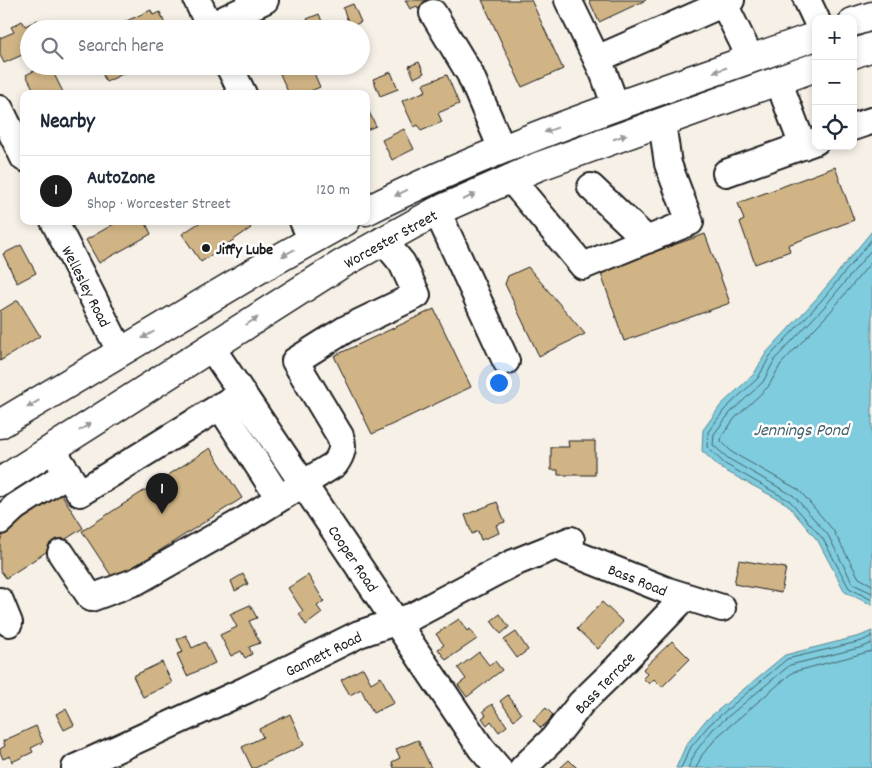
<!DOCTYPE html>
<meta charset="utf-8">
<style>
body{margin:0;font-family:Dekko,sans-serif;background:#f6f6f7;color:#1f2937}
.controls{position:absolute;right:15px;top:15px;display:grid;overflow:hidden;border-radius:10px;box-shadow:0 2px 8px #0003}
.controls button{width:45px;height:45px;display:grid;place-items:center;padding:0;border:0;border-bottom:1px solid #e0e1e3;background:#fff;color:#1f2937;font:25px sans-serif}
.you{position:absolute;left:498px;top:382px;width:18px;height:18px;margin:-12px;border:4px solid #fff;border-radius:50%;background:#1a73e8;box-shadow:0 0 0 8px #1a73e833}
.badge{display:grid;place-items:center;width:32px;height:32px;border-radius:50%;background:#1c1c1c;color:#fff;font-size:16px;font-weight:700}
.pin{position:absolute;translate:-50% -41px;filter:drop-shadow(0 1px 2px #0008)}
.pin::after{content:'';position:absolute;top:26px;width:18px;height:15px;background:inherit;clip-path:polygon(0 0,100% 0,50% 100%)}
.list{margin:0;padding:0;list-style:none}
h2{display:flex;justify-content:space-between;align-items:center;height:65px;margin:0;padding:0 20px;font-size:21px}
h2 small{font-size:16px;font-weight:400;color:#747a83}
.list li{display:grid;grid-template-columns:32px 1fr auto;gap:15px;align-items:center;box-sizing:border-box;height:70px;padding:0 20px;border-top:1px solid #e0e1e3}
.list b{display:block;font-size:19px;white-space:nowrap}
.list p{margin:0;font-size:16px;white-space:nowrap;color:#747a83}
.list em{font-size:16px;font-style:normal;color:#747a83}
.icon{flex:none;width:28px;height:28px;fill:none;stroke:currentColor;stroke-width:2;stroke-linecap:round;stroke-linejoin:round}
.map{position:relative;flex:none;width:872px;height:768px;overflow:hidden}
.search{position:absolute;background:#fff;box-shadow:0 2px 8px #0003;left:20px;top:20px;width:350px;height:55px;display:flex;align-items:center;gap:12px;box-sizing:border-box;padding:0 18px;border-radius:28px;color:#747a83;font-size:19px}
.panel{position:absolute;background:#fff;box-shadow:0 2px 8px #0003;left:20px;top:90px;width:350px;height:135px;border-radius:10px}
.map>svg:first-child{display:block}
.water{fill:#7fccde;stroke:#578690}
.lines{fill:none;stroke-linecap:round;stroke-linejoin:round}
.shore{stroke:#44626a;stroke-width:1}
.building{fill:#d0b485;stroke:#1c1c1c}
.minor-casing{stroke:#1c1c1c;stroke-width:30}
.highway-casing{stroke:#1c1c1c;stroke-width:31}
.minor{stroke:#fff;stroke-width:26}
.highway{stroke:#fff;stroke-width:28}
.oneway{fill:#999}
.poi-dot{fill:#1c1c1c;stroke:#fff;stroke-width:2}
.labels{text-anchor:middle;stroke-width:5;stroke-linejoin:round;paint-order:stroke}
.street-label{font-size:16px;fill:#1c1c1c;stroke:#fff}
.poi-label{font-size:16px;font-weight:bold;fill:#1c1c1c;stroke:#fff;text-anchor:start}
.water-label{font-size:18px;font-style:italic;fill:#44626a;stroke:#fff}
</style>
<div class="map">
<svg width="872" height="768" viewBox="0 0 872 768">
<rect width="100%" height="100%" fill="#f6f0e7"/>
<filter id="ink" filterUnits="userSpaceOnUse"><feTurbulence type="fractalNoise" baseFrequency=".02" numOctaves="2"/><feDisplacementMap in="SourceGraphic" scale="10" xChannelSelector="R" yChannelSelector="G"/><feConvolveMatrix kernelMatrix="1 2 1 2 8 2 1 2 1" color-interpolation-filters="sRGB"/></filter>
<g filter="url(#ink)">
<path class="water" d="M872 231V605L845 592 818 541 787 504 722 469 702 451 703 430 721 405 754 374 766 353 817 298Z
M872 631V768H676L686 745 705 721 785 655 860 636Z"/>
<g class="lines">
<path class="shore" d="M872 239 821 301 770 356 758 378 725 409 708 432 707 447 725 464 790 501 823 539 849 588 872 600
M872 249 826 305 775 359 763 382 730 413 714 434 713 445 729 459 794 496 828 535 853 584 872 593
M872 261 831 311 781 364 768 387 735 418 722 436 721 441 733 453 799 490 833 530 859 578 872 585
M681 768 691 747 709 725 787 659 862 641 872 636
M688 768 696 751 713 729 790 665 863 647 872 643
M696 768 702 755 719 735 793 672 872 651"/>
</g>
<path class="building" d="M405 0H436L419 10 417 6 410 9Z
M482 0H531L563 69 522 87Z
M589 0H646L599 22Z
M353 4 361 22 350 27 343 8Z
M151 10 153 15 160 12 167 29H125L122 23Z
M319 14 325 29H311L307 19Z
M38 20 42 29H29V52L4 63 0 55V38L14 32 11 27 22 21 25 26Z
M419 62 424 73 414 78 409 66Z
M43 66H50L64 94H36L26 75Z
M99 66H127L129 71 106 82Z
M297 66H311L320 87 304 94H289L280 74Z
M391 72 398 89 380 96 373 79Z
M447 75 459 104 438 113 442 122 421 131 418 125 414 127 402 101 426 91 423 84Z
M366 106 376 126 366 130Z
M404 129 414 149 392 160 382 140Z
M835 167 854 220 788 245 790 251 755 264 740 222 744 220 738 203Z
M119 221H145L151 234 99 263 86 240Z
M202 221H246L251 228 201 262 182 234Z
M705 234 730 303 624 341 600 271Z
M21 245 36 273 17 283 3 254Z
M528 267 585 334 539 356 505 284 508 276Z
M18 300 40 336 0 361V311Z
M434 309 471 387 372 434 334 356Z
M568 441H595V475H558V470H551V447H569Z
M210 448 242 498 114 580 82 531Z
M57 487 83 528 6 578 0 570V541L5 530Z
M497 502 505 522 496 525 499 533 481 540 478 531 472 534 465 515Z
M739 560 786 568 781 593 734 584Z
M243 574 248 584 235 591 231 581Z
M308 575 324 601 317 606 322 613 306 625 299 614 303 611 288 588Z
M602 602 623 622 598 649 577 629Z
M250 605 257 618 249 621 260 643 249 647 252 654 245 658 241 651 231 656 220 635 237 627 230 614Z
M500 614 509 627 501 634 491 621Z
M459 619 467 631 470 629 477 639 446 660 438 649 444 645 436 634Z
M516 632 528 650 517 658 504 640Z
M186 635 192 648 205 642 215 663 187 676 177 654 183 652 177 639Z
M672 641 690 659 662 687 654 679 649 684 643 678 647 674 643 669Z
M479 652 489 665 495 661 502 670 467 697 458 685 466 679 458 668Z
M162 662 172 683 143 697 133 676Z
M363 668 371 683 381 677 394 703 373 713 361 689 350 695 341 680Z
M508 695 521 714 514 720 500 701Z
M492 704 507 726 499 732 491 721 487 725 482 718 486 715 483 711Z
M546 708 554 716 541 728 533 720Z
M66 709 74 725 64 730 56 714Z
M290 714 304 745 255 768H252L242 747 263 737 259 729Z
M36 726 43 742 31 748 33 752 12 762 10 756 3 759 0 752V749L5 746 3 741Z
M418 740 431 768H394L392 762 400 758 396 749Z
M569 760 577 768H560Z"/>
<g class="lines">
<g class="minor-casing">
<path id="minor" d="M197 0 211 29
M568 0 604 74 616 107
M807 0 816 19
M724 4 751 59
M433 13 470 74 502 149
M210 26 265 0
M597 59 731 0
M229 66 243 94
M778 80 803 146
M0 109 24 158
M853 127 871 121
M726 173 816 141
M510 178 583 266 690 222 668 164 662 122
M591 187 647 240
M437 211 506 361
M54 221 120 351
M303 221 312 240
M211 347 481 748 498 768
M220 406 279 498
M52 449 80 493 242 393
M0 521 15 507 68 473
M555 546 668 591 722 608
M61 553 91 598 137 581 243 521 335 464C342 454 344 447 340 436L295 361 346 329 417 295 402 263 383 240
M0 601 9 623
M75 768 246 690 359 634 413 616 511 564 571 540
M523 768 554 738 581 703 617 668 685 597"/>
</g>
<g class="highway-casing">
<path id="highway" d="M853 22 872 16
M853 54 872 47
M366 211C510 138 664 90 816 36
M0 424 258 270 346 221
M0 482 340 265 437 211 537 167 816 67"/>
</g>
<use href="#minor" class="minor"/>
<use href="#highway" class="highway"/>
</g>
<defs><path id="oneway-solid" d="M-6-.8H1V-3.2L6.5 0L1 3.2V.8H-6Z" transform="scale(1.25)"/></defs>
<g class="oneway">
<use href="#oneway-solid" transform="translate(720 70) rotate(161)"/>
<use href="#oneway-solid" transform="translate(551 130) rotate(160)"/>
<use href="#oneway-solid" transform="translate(620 137) rotate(-19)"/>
<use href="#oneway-solid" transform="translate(401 193) rotate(154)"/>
<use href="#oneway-solid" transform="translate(469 197) rotate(-25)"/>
<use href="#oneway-solid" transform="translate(288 253) rotate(151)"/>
<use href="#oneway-solid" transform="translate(252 321) rotate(-32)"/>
<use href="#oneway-solid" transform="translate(148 335) rotate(150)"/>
<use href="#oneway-solid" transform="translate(33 404) rotate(149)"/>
<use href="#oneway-solid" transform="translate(85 427) rotate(-32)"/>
</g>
</g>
<circle class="poi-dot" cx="206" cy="248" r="5"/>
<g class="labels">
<g class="street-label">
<text transform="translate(390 238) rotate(-29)" y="6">Worcester Street</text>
<text transform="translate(87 286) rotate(63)" y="6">Wellesley Road</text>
<text transform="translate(354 558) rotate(56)" y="6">Cooper Road</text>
<text transform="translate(638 579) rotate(22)" y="6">Bass Road</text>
<text transform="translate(323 653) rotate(-26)" y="6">Gannett Road</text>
<text transform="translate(604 682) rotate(-46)" y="6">Bass Terrace</text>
</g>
<g class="poi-label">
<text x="216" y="254">Jiffy Lube</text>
</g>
<g class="water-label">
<text x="801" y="435">Jennings Pond</text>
</g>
</g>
</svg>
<div class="controls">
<button>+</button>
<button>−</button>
<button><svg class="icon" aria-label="locate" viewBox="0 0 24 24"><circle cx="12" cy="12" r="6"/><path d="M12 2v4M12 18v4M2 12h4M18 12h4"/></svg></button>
</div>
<div class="you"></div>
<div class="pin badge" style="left:162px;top:514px">1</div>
<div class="search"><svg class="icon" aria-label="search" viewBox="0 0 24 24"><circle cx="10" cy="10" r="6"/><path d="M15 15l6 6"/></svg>Search here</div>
<section class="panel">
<h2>Nearby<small></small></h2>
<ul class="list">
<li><span class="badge">1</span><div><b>AutoZone</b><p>Shop · Worcester Street</p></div><em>120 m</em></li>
</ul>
</section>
</div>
